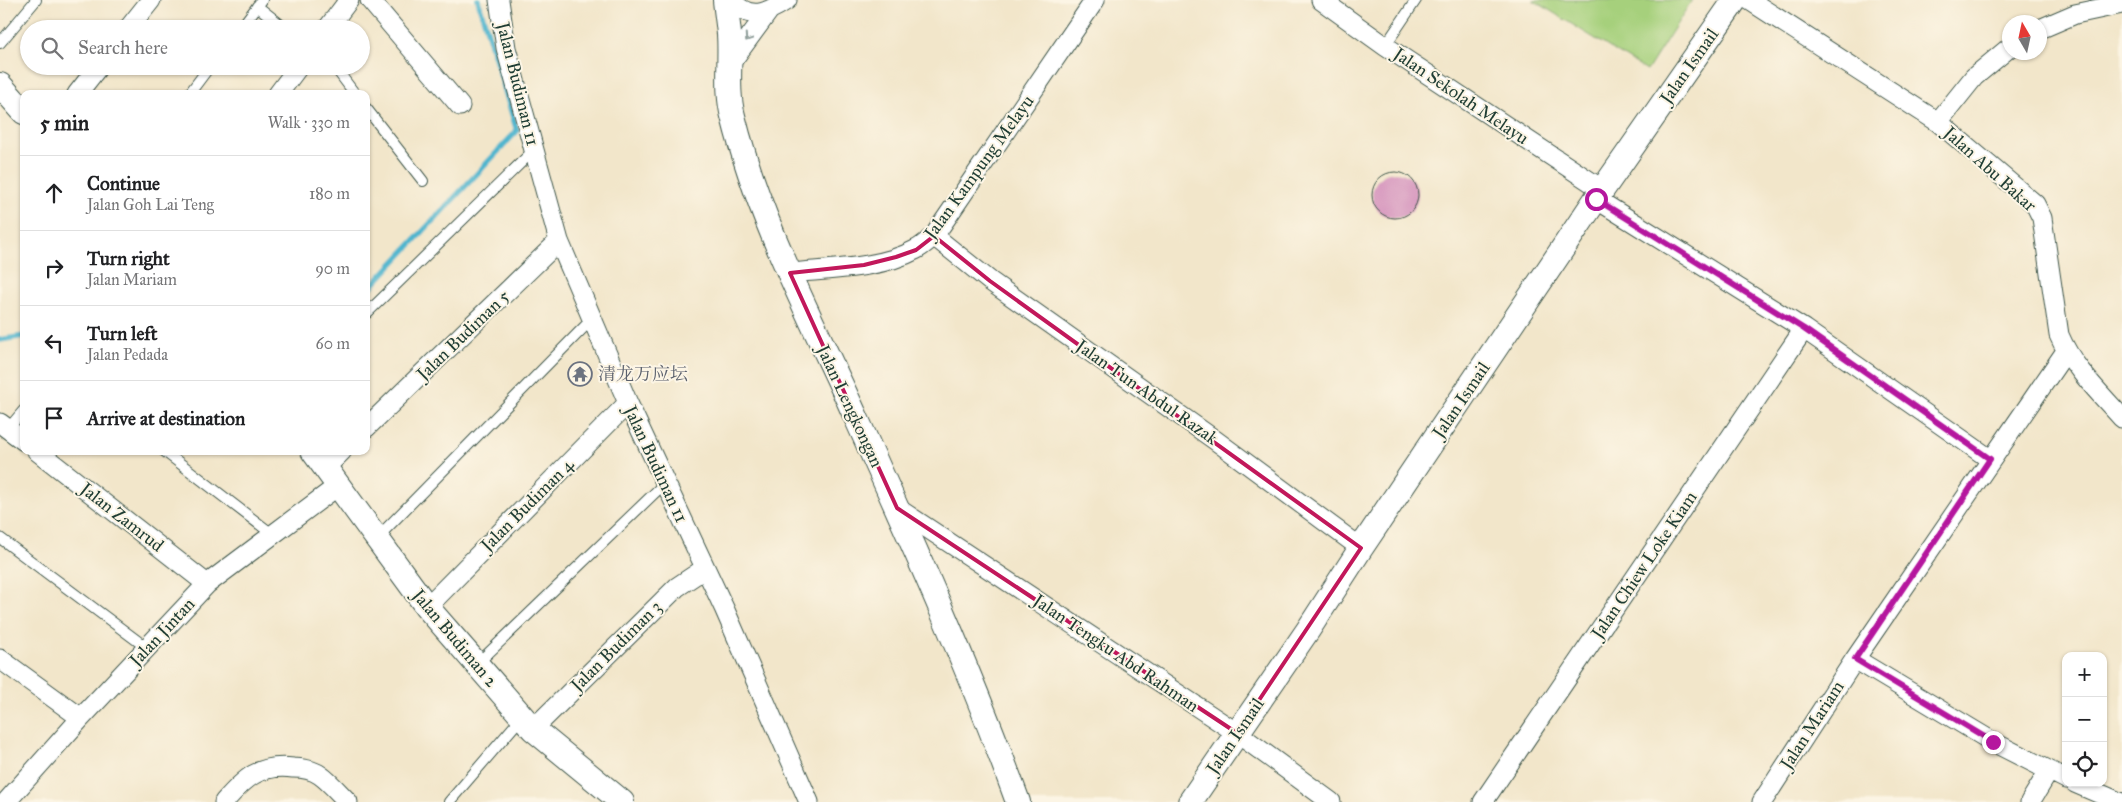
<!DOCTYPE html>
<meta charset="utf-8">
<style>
body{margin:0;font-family:"IM FELL Great Primer","Noto Serif SC",serif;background:#f2f2f2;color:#202124}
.controls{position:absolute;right:15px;bottom:15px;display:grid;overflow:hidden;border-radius:10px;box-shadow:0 1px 4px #0004}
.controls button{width:45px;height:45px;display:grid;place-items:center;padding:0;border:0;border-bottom:1px solid #e0e0e0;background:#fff;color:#202124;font:25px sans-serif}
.compass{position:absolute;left:2002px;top:15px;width:45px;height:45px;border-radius:50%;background:#fff;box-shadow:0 1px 4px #0004;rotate:351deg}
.stop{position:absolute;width:15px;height:15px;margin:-11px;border:4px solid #b5179e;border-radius:50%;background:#fff}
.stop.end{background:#b5179e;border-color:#fff;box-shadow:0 1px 5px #0008}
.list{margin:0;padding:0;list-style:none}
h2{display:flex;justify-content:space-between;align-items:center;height:65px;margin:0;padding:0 20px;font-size:21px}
h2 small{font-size:16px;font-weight:400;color:#757577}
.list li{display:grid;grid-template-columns:32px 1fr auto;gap:15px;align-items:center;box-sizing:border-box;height:75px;padding:0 20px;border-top:1px solid #e0e0e0}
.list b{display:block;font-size:19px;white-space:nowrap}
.list p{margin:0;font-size:16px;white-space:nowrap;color:#757577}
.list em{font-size:16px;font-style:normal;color:#757577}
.icon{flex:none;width:28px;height:28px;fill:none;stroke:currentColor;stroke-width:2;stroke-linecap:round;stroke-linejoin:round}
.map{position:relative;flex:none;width:2122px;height:802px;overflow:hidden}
.search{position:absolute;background:#fff;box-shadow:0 1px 4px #0004;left:20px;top:20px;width:350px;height:55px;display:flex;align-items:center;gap:12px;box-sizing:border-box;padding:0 18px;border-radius:28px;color:#757577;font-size:19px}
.panel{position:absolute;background:#fff;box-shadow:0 1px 4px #0004;left:20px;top:90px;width:350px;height:365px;border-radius:10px}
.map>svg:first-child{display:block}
.garden{fill:#a6d07c;stroke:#628658}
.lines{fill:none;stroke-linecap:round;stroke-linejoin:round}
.stream{stroke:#4fb5ce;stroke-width:5.5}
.building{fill:#d28bb9}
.service-casing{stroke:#3f564a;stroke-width:12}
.minor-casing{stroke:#3f564a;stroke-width:21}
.tertiary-casing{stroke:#3f564a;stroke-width:26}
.service{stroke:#fff;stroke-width:10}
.minor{stroke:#fff;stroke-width:19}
.tertiary{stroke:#fff;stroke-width:24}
.oneway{stroke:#8f9e9a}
.route{stroke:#b5179e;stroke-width:6}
.marked{fill:none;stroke:#c2185b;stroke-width:4;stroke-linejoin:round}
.labels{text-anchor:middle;stroke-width:4;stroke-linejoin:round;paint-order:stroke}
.street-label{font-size:18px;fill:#1f3d34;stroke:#fcf5e5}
.worship-label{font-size:18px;fill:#5b616d;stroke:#fcf5e5;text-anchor:start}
</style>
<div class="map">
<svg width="2122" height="802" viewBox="0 0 2122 802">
<rect width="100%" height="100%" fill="#fcf5e5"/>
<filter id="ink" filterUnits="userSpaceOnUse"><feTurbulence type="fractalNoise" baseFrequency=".02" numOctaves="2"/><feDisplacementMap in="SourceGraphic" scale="10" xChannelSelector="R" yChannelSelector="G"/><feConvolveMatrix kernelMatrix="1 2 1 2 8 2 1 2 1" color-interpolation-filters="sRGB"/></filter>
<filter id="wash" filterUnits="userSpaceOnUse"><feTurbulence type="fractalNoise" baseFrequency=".0096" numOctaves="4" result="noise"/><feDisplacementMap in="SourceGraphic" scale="20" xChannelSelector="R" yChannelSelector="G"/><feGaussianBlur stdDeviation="1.12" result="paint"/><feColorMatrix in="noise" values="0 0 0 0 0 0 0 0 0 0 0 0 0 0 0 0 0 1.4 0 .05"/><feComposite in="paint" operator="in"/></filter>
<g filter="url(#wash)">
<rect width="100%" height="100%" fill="#f2e6ca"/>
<path class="garden" d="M1533 0H1692L1647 71Z"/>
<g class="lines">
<path class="stream" d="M366 292 517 131 478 0
M0 340 24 336"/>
</g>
<g id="blocks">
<path class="building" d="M1372 195a23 23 0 1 1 46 0a23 23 0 1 1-46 0Z"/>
</g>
</g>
<g filter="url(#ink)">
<use href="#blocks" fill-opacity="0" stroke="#3f564a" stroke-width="1"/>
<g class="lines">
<g class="service-casing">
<path id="service" d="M257 6 286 29
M240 29 262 0
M0 43 36 0
M1385 46 1416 0
M334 66 355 94
M189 94 210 66
M366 108 423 181
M366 314 534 150
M8 429 24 410
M164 451 272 534
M0 538 147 648
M377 538 592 319
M477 664 665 483
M449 802 522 717"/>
</g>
<g class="minor-casing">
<path id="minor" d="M370 0 460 106
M499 0 506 48 559 241 628 403 724 608 809 802
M731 0C750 22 767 13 787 0
M1321 0 1385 46 1603 190
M1749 0 1938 122 2035 204 2042 218 2059 335C2073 368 2099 392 2122 418
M128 29 151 0
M327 29 349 0
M2040 29 2075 14 2122 4
M729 65 768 12
M77 94 99 66
M278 94 299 66
M1938 122 1974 77 2010 47
M1596 199 1804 329 1990 459
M934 236 990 281 1215 440 1361 548
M790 273C829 269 880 269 915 250 922 247 928 241 934 236L1095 0
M0 423 24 441
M366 428 559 241
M37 451 207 584
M325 468 342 451
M897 508 1237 733 1331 802
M427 607 628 403
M0 659 81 718
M1855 659 1993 742 2066 779
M533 729 677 587 704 569
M2075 783 2119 802
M6 802 81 718 207 584 339 485
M224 802C245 778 259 764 293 768 301 768 313 770 320 775 330 782 339 793 348 802
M1483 802 1804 329
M1762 802 1855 659 2066 351
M2030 802 2049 771"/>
</g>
<g class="tertiary-casing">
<path id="tertiary" d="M725 0C726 11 728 23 729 34 731 61 726 90 733 116 758 217 807 310 850 404 909 535 969 667 1018 802
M0 85 24 112
M313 451 427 607 533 729 622 802
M1190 802 1308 630 1361 548 1596 199 1735 0"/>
</g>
<use href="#service" class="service"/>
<use href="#minor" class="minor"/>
<use href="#tertiary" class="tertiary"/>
</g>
<defs><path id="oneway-chevron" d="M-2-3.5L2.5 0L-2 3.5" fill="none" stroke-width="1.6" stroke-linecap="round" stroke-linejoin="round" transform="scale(1.25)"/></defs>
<use class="oneway" href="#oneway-chevron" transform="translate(748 38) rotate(124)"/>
</g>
<g class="lines" filter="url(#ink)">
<path class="route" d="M1596 199 1804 329 1990 459 1855 659 1993 742"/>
</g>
<path class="marked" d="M934 236 990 281 1361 548 1237 733 897 508 790 273 864 265 896 257 916 250Z"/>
<defs>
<g id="temple-ring" transform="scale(1.25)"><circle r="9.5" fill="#fcf5e5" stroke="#6b7280" stroke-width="1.5"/><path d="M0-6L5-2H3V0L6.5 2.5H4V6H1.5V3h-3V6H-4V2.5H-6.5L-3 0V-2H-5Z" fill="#6b7280"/></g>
</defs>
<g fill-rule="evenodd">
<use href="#temple-ring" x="580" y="374"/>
</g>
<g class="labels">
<g class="street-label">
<text transform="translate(1689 66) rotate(-55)" y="6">Jalan Ismail</text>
<text transform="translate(518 84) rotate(76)" y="6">Jalan Budiman 11</text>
<text transform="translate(1461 96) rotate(34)" y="6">Jalan Sekolah Melayu</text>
<text transform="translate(979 167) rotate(-54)" y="6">Jalan Kampung Melayu</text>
<text transform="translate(1990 169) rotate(42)" y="6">Jalan Abu Bakar</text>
<text transform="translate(463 335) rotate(-44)" y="6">Jalan Budiman 5</text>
<text transform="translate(1147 392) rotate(35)" y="6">Jalan Tun Abdul Razak</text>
<text transform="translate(1461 400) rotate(-56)" y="6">Jalan Ismail</text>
<text transform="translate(850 406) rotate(65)" y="6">Jalan Lengkongan</text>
<text transform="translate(656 464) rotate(65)" y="6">Jalan Budiman 11</text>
<text transform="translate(527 505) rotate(-45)" y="6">Jalan Budiman 4</text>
<text transform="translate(122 517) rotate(38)" y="6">Jalan Zamrud</text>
<text transform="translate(1644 565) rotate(-56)" y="6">Jalan Chiew Loke Kiam</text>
<text transform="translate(162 632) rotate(-47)" y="6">Jalan Jintan</text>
<text transform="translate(455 638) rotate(50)" y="6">Jalan Budiman 2</text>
<text transform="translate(616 646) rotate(-45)" y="6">Jalan Budiman 3</text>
<text transform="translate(1116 653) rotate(34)" y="6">Jalan Tengku Abd Rahman</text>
<text transform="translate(1812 725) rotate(-57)" y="6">Jalan Mariam</text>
<text transform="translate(1235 736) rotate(-56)" y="6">Jalan Ismail</text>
</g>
<g class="worship-label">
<text x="598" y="380">清龙万应坛</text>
</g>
</g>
</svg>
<div class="controls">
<button>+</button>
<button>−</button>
<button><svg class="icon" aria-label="locate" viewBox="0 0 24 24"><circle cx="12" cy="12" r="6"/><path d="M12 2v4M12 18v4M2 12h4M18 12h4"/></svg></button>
</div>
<svg class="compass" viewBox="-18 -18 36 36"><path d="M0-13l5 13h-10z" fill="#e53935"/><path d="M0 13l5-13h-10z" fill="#757577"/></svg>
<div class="stop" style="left:1596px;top:199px"></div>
<div class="stop end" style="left:1993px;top:742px"></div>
<div class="search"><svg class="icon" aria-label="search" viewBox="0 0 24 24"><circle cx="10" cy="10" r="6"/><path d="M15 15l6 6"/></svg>Search here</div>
<section class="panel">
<h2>5 min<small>Walk · 330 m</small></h2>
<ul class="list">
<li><svg class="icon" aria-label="ahead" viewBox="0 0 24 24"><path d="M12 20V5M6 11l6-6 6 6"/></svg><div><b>Continue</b><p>Jalan Goh Lai Teng</p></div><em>180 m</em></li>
<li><svg class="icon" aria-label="right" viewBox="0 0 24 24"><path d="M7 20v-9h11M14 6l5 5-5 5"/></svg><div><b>Turn right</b><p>Jalan Mariam</p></div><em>90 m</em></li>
<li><svg class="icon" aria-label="left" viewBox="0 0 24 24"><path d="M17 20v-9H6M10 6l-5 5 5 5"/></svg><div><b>Turn left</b><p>Jalan Pedada</p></div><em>60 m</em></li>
<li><svg class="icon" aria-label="arrive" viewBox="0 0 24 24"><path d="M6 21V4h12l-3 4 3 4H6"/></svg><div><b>Arrive at destination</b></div></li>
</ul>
</section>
</div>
